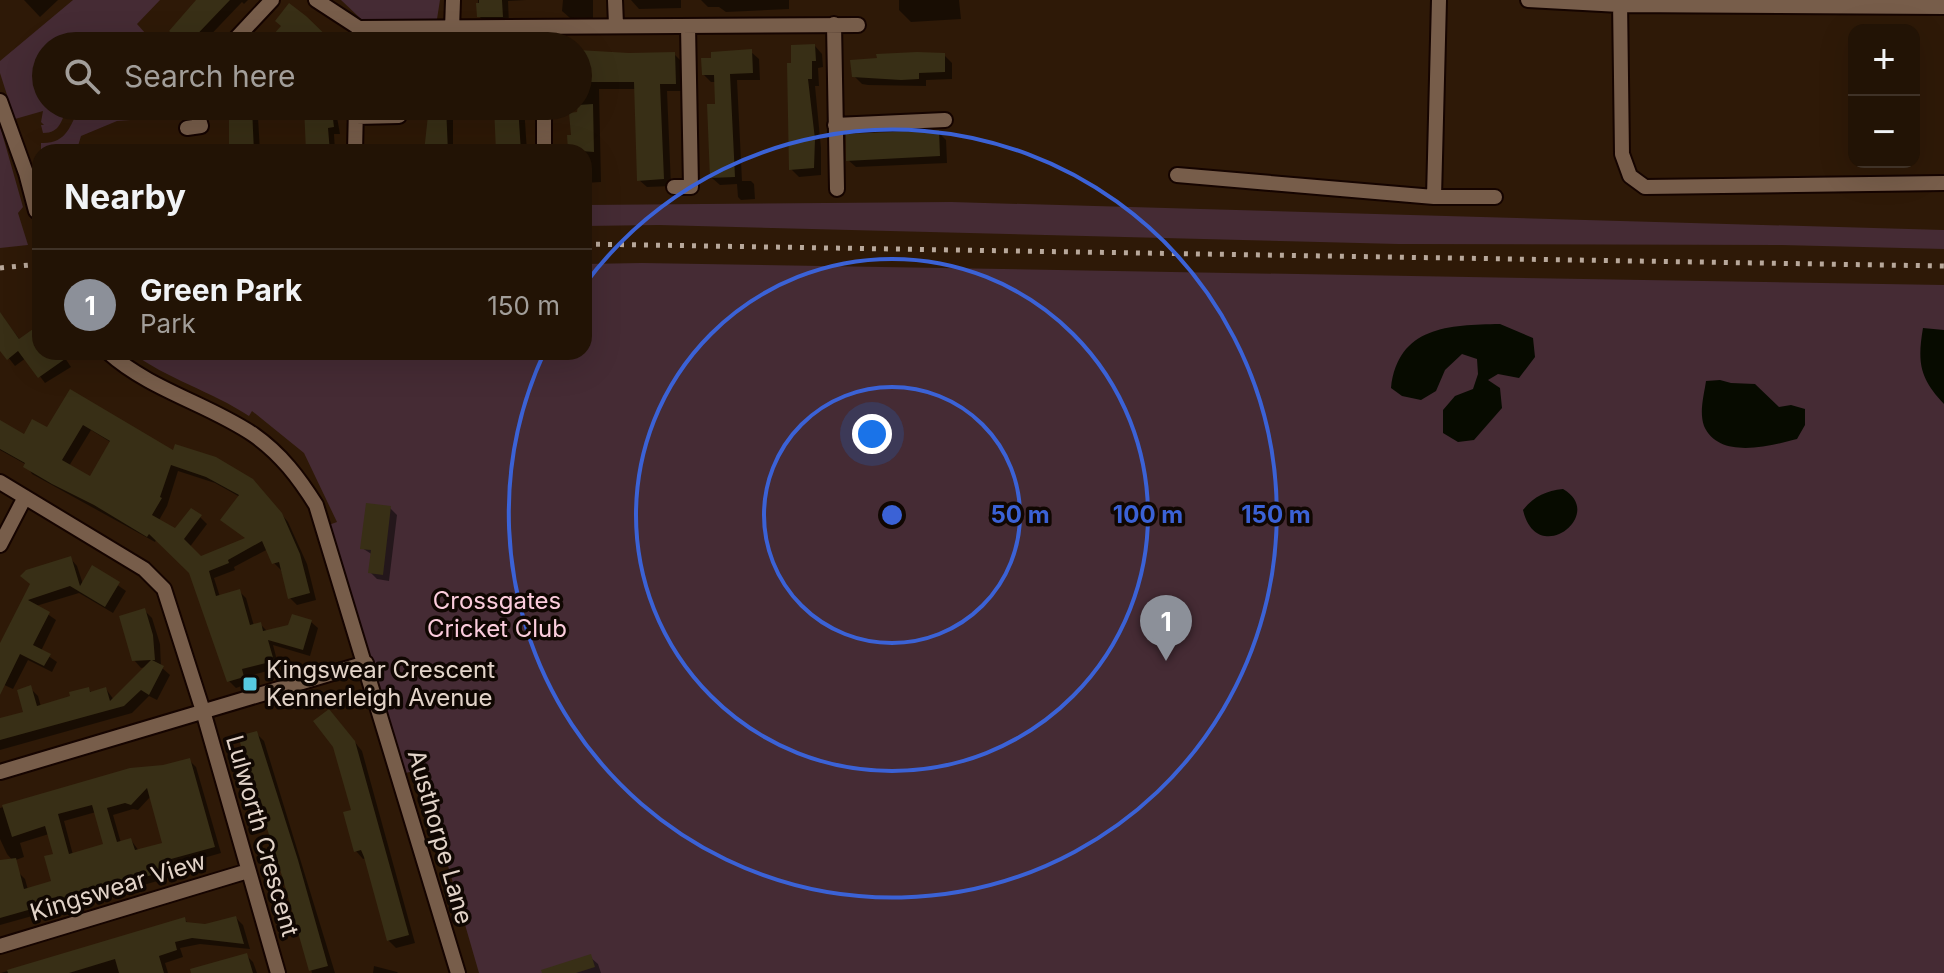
<!DOCTYPE html>
<meta charset="utf-8">
<style>
body{margin:0;font-family:Inter,sans-serif;background:#2a1c0f;color:#f1f3f6}
.controls{position:absolute;right:24px;top:24px;display:grid;overflow:hidden;border-radius:16px;box-shadow:0 8px 32px #0002}
.controls button{width:72px;height:72px;display:grid;place-items:center;padding:0;border:0;border-bottom:2px solid #3f3227;background:#221305;color:#f1f3f6;font:40px sans-serif}
.you{position:absolute;left:872px;top:434px;width:28px;height:28px;margin:-20px;border:6px solid #fff;border-radius:50%;background:#1a73e8;box-shadow:0 0 0 12px #1a73e833}
.badge{display:grid;place-items:center;width:52px;height:52px;border-radius:50%;background:#8c9099;color:#fff;font-size:26px;font-weight:700}
.pin{position:absolute;translate:-50% -66px;filter:drop-shadow(0 2px 4px #0008)}
.pin::after{content:'';position:absolute;top:42px;width:28px;height:24px;background:inherit;clip-path:polygon(0 0,100% 0,50% 100%)}
.list{margin:0;padding:0;list-style:none}
h2{display:flex;justify-content:space-between;align-items:center;height:104px;margin:0;padding:0 32px;font-size:34px}
h2 small{font-size:26px;font-weight:400;color:#a29e9a}
.list li{display:grid;grid-template-columns:52px 1fr auto;gap:24px;align-items:center;box-sizing:border-box;height:112px;padding:0 32px;border-top:2px solid #3f3227}
.list b{display:block;font-size:30px;white-space:nowrap}
.list p{margin:0;font-size:26px;white-space:nowrap;color:#a29e9a}
.list em{font-size:26px;font-style:normal;color:#a29e9a}
.icon{flex:none;width:44px;height:44px;fill:none;stroke:currentColor;stroke-width:2;stroke-linecap:round;stroke-linejoin:round}
.map{position:relative;flex:none;width:1944px;height:973px;overflow:hidden}
.search{position:absolute;background:#221305;box-shadow:0 8px 32px #0002;left:32px;top:32px;width:560px;height:88px;display:flex;align-items:center;gap:20px;box-sizing:border-box;padding:0 28px;border-radius:44px;color:#a29e9a;font-size:30px}
.panel{position:absolute;background:#221305;box-shadow:0 8px 32px #0002;left:32px;top:144px;width:560px;height:216px;border-radius:24px}
.map>svg:first-child{display:block}
.green{fill:#452b34}
.water{fill:#070b00}
.shadow{fill:#0007;fill-rule:evenodd}
.building{fill:#382f16;fill-rule:evenodd}
.lines{fill:none;stroke-linecap:round;stroke-linejoin:round}
.street-casing{stroke:#150400;stroke-width:18}
.street{stroke:#775d4a;stroke-width:14}
.rail{stroke:#b8a89b;stroke-width:5;stroke-dasharray:4 8;stroke-linecap:butt}
.ring{fill:none;stroke:#3b62d6;stroke-width:4}
.poi-dot{fill:#56c9e1;stroke:#100702;stroke-width:3}
.labels{text-anchor:middle;stroke-width:7;stroke-linejoin:round;paint-order:stroke}
.park-label{font-size:24px;fill:#fbccdc;stroke:#100702}
.poi-label{font-size:24px;fill:#e2d3c8;stroke:#100702;text-anchor:start}
.street-label{font-size:24px;fill:#e2d3c8;stroke:#100702}
.centre{fill:#3b62d6;stroke:#100702;stroke-width:4}
.ring-label{font-size:24px;text-anchor:middle;font-weight:bold;fill:#3b62d6;stroke:#100702;stroke-width:7;stroke-linejoin:round;paint-order:stroke}
</style>
<div class="map">
<svg width="1944" height="973" viewBox="0 0 1944 973">
<rect width="100%" height="100%" fill="#2e1907"/>
<path class="green" d="M73 0H160L137 24 155 44 46 46V106H68C61 120 61 133 43 133L41 125H44L41 122 43 111 15 119 14 117 0 73V61Z
M341 0H440L437 19H361Z
M80 106H181L185 116 117 121 81 136 78 146 41 151V143C67 144 70 126 80 106Z
M0 126 23 207 18 213 28 245 0 248Z
M951 202 1944 230V249L1781 245 1398 244 659 225 584 226V205Z
M642 263 1944 285V973H479L420 769 399 775 323 527 337 522 304 453 252 411 249 416C211 391 167 379 131 352H584V264Z"/>
<path class="water" d="M1500 324 1533 338 1535 357 1519 378 1498 374 1488 380 1500 388 1502 408 1474 440 1458 442 1443 433V410L1455 396 1473 389 1478 374 1477 359 1462 354 1445 370 1436 391 1421 400 1402 396 1391 388C1398 326 1449 325 1500 324Z
M1923 328 1944 330V404C1920 379 1917 363 1923 328Z
M1720 380 1731 383 1755 384 1779 407 1791 405 1805 409V425L1797 439C1770 446 1719 460 1704 426 1699 412 1704 395 1706 381Z
M1563 489C1607 514 1537 569 1523 510 1534 496 1546 491 1563 489Z"/>
<path class="shadow" d="M24 0H58L40 17Z
M198 0H248L244 4 242 2 200 46H172L179 38Z
M478 0H526L508 1 509 24H486L479 16Z
M563 0H593V18H570L562 11Z
M631 0H681V8L639 9Z
M701 0H802H789V9L726 12 719 7H708Z
M899 0H959L961 19 911 22 899 10Z
M815 46 822 54 823 67 818 68 819 86H815L821 148V175L799 177 791 169 793 65Z
M751 52 759 59 760 80H737L742 181H751L754 184 755 199 741 200 738 197 737 184 720 185 712 178 717 82H711L704 75Z
M578 53 674 54 682 62V91H667L671 186 647 187 639 180 636 89H599L601 182 584 183V152H570L569 137H573L579 114Z
M944 55 952 63V79L926 80V86L868 85 862 84 854 76Z
M233 106H244L239 111 251 110 258 117 260 152H230L231 111H239Z
M307 106H335L340 134H334L335 152H309Z
M429 106H453V152H425L429 139Z
M496 106H524L527 152H498Z
M938 132 946 140 947 163 856 167 848 160Z
M197 144 204 152H140L179 149V146Z
M0 313 20 340 40 326V352H61L71 367 45 383 26 358 15 366 0 347Z
M70 391 174 453 260 488 288 522 307 564 316 600 297 605 290 598 281 570 274 563 268 549 234 567 235 570 214 578 220 597 239 591 246 598 254 626 260 624 268 632 311 622 318 628 310 656 273 645 279 668 248 676 250 683 236 688 229 681 190 572 157 538 155 542 32 474 27 465 0 450V423L24 437 48 429ZM91 430 112 443 91 478 69 466ZM178 471 215 483 240 497 247 540 201 559 189 548 207 524 200 517 176 531 158 522 167 506Z
M390 508 397 515 389 581 377 579 370 572 373 555 362 548Z
M70 558 77 566 83 584 93 568 126 591 113 613 79 593 36 606 56 620 41 651 57 662 52 672 28 660 13 689 0 683V648L32 585Z
M145 611 152 618 160 644 161 667 170 675 157 700 149 696 132 713 0 750V721L25 713 31 689 38 696 41 707 73 698 88 689 92 693 106 689 114 700 147 667 141 668 134 660Z
M336 719 362 751 415 943 396 948 388 940 367 858 363 859 356 851 353 812 335 746Z
M256 733 264 741 335 973H312L240 738Z
M189 760 196 767 221 853 176 866 179 875 0 925V897L18 872 25 879 28 890 54 883 55 855 49 834 20 843 24 857 13 861 7 854 0 839V808L131 770 163 767ZM151 796 165 844 139 851 131 840 121 843 113 815 133 809 138 810ZM96 812 105 845 73 855 64 821Z
M236 918 243 925 250 949 200 944 180 948 183 957 165 963 168 973H1L184 919 190 925 206 927Z
M246 955 253 962 257 973H208Z
M590 957 598 964 601 973H568Z
M374 966 397 972 398 973H373Z"/>
<path class="building" d="M196 0H230L186 46 169 31Z
M479 0H502L503 17H477L476 3H479Z
M289 3 306 16 337 46H263L281 26 275 21Z
M815 44 816 61H812V79H808L815 139 814 168 789 170 787 63H791V45Z
M752 49 753 73 730 74 735 177 710 178 707 104H715L714 75H702L701 58H711V52Z
M578 50 629 53 675 52 676 84H660L664 179 637 181 634 82H589L588 76 578 77Z
M917 52 945 53V72L919 73V79L901 80 852 77 850 60 877 58 876 54Z
M593 104 594 152 568 150 567 135H571L569 113 577 112 578 105Z
M304 106H329L330 111H332L334 127 328 128 330 152H306Z
M429 106H446L448 152H424Z
M494 106H518L521 152H496Z
M252 108 254 152H229V109Z
M939 130 940 156 846 161V134Z
M0 312 19 339 40 324V352H75L38 378 18 351 7 360 0 351Z
M70 389 173 450 175 444 216 457 253 479 282 513 300 554 310 593 288 599 279 562 272 564 262 541 228 560 229 563 209 571 216 596 240 589 250 625 261 622 263 631 288 625 292 614 312 620 303 650 268 640 274 661 242 669 244 677 227 682 189 573 149 534 147 537 94 505 52 484 23 467 25 463 0 449V420L24 434 32 419 47 427ZM83 425 110 441 90 476 62 460ZM171 465 206 477 239 495 220 520 245 538 201 556 184 539 202 515 191 508 175 528 152 515 162 498 160 497Z
M366 503 391 506 383 575 368 573 371 550 360 549Z
M71 556 80 586 92 565 120 582 105 607 70 586 28 600 50 612 33 645 51 654 44 666 20 654 0 695V643L30 584 20 576 26 570Z
M145 608 153 635 155 660H152L164 666 149 695 141 690 124 706 0 740V718L23 712 17 690 31 685 37 706 70 696 69 692 89 687 90 692 106 687 110 701 151 660 132 661 119 616Z
M329 709 355 741 409 935 387 941 364 857 361 850 354 852 343 812 351 810 333 747 313 721Z
M257 731 298 860 328 966 309 971 282 876 238 736Z
M190 758 215 847 171 859 173 869 0 918V860L16 858 24 889 51 881 44 856 53 854 45 826 12 837 2 805 130 768 163 765ZM147 788 162 843 135 850 131 838 117 842 107 808 125 803 131 805ZM92 805 103 844 69 854 58 814Z
M236 916 244 944 192 938 175 942 177 950 159 956 164 973H119L115 959 69 973H8L7 970 185 917 186 922 205 924Z
M247 953 253 973H191L190 969Z
M591 954 595 967 576 973H542L541 970Z"/>
<g class="lines">
<g class="street-casing">
<path id="street" d="M316 0 359 28 858 25
M615 0 616 25
M1439 0 1434 197H1495
M1528 0 1620 5 1944 7
M1620 0 1622 154 1630 176 1645 187 1944 183
M834 24 837 189
M543 28 544 46
M452 29 453 0
M229 46 272 0
M358 46 359 28
M0 101 26 173 36 211
M544 106V152
M356 117 399 116
M835 125 945 120
M187 128 201 126 195 106
M355 152 356 106
M1177 175 1434 197
M674 187H691L688 26
M108 352C150 390 209 404 254 435 281 454 299 478 316 505L458 973
M0 482 144 569 164 589 203 711 278 973
M0 545 25 497
M0 772 366 663
M0 946 248 871"/>
</g>
<use href="#street" class="street"/>
<path class="rail" d="M584 244 1944 266
M0 268 40 264"/>
</g>
<g class="ring">
<circle cx="892" cy="515" r="128"/>
<circle cx="892" cy="515" r="256"/>
<path d="M585 284A384 384 0 1 1 544 353"/>
</g>
<rect class="poi-dot" x="242" y="676" width="16" height="16" rx="4"/>
<g class="labels">
<g class="park-label">
<text x="497" y="609">Crossgates<tspan x="497" dy="28">Cricket Club</tspan></text>
</g>
<g class="poi-label">
<text x="266" y="678">Kingswear Crescent<tspan x="266" dy="28">Kennerleigh Avenue</tspan></text>
</g>
<g class="street-label">
<text transform="translate(262 836) rotate(74)" y="8">Lulworth Crescent</text>
<text transform="translate(440 837) rotate(74)" y="8">Austhorpe Lane</text>
<text transform="translate(118 887) rotate(-17)" y="8">Kingswear View</text>
</g>
</g>
<circle cx="892" cy="515" r="12" class="centre"/>
<g class="ring-label">
<text x="1020" y="523">50 m</text>
<text x="1148" y="523">100 m</text>
<text x="1276" y="523">150 m</text>
</g>
</svg>
<div class="controls">
<button>+</button>
<button>−</button>
</div>
<div class="you"></div>
<div class="pin badge" style="left:1166px;top:661px">1</div>
<div class="search"><svg class="icon" aria-label="search" viewBox="0 0 24 24"><circle cx="10" cy="10" r="6"/><path d="M15 15l6 6"/></svg>Search here</div>
<section class="panel">
<h2>Nearby<small></small></h2>
<ul class="list">
<li><span class="badge">1</span><div><b>Green Park</b><p>Park</p></div><em>150 m</em></li>
</ul>
</section>
</div>
